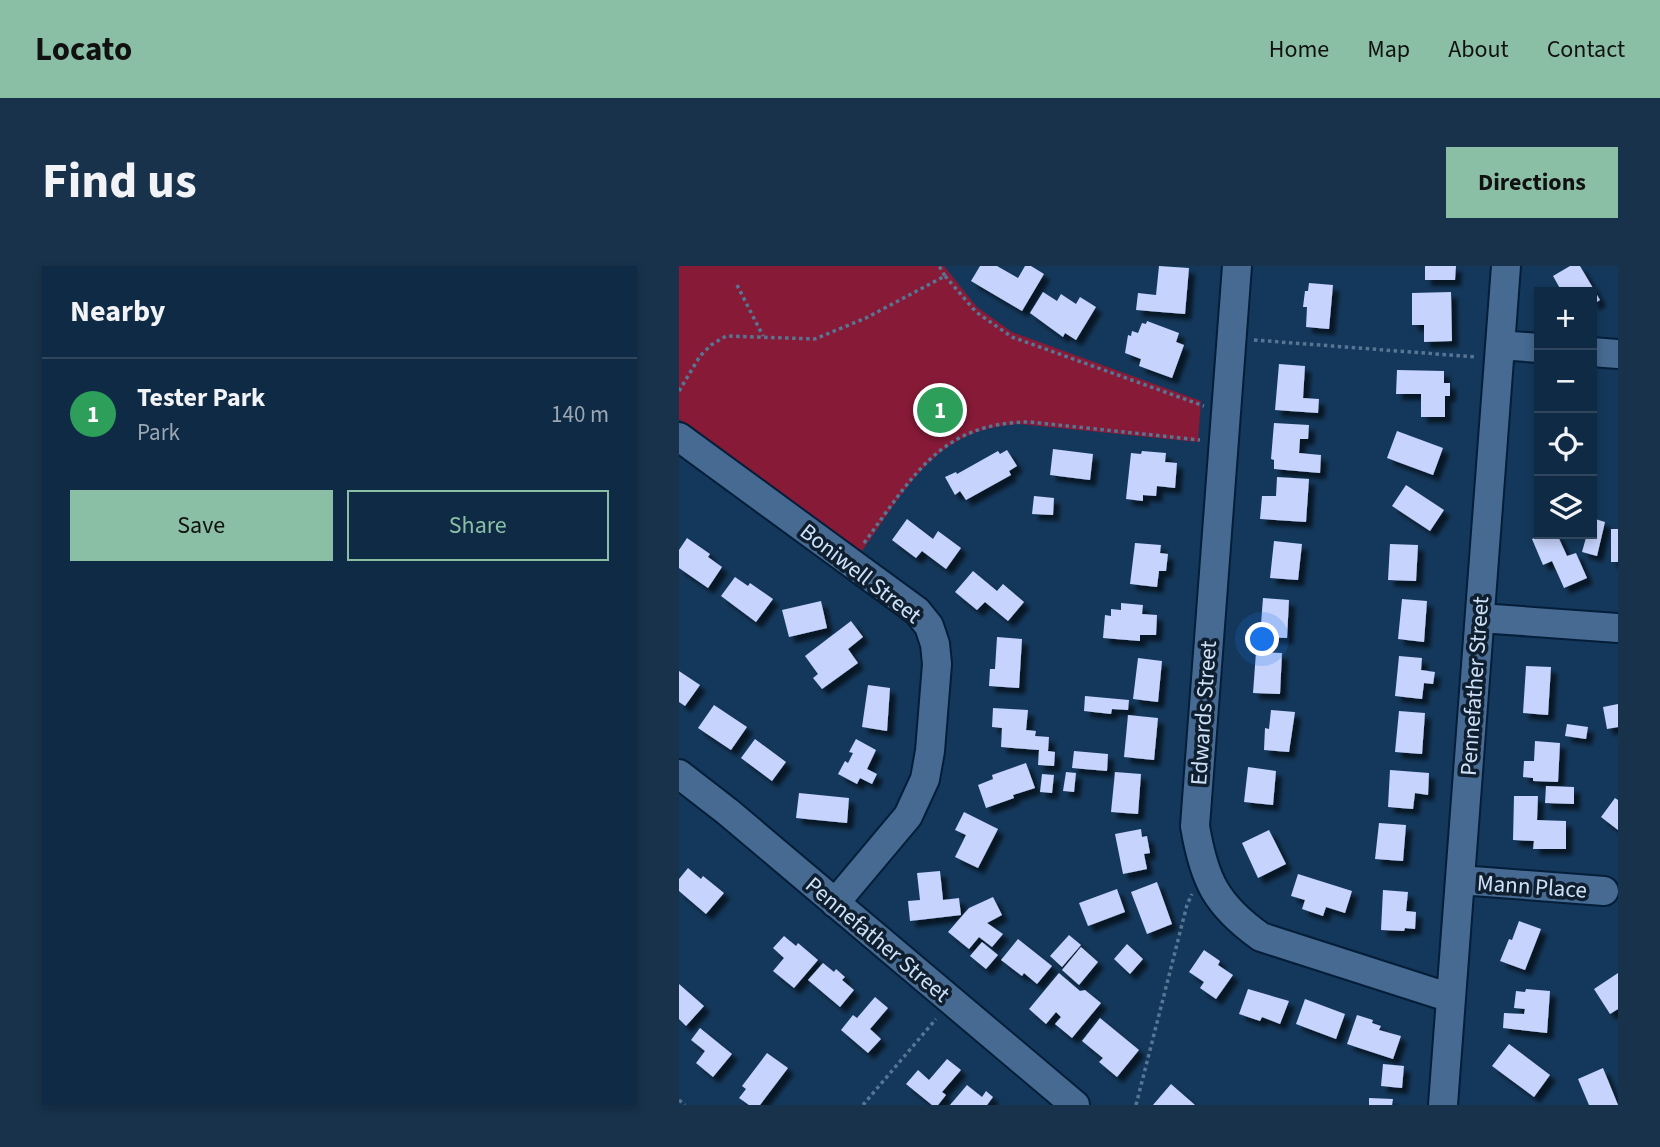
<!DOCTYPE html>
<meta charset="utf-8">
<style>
body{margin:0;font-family:"Source Sans 3",sans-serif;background:#18324b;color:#f1f3f6}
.controls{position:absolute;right:21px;top:21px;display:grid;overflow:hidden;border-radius:0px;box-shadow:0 4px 10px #0003}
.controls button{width:63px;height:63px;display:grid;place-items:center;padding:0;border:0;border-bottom:2px solid #2f465d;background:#0f2a44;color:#f1f3f6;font:35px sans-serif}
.you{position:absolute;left:584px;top:374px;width:24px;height:24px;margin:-18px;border:5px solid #fff;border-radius:50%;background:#1a73e8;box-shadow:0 0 0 10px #1a73e833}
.badge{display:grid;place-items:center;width:46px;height:46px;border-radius:50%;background:#8abfa5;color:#fff;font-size:23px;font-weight:700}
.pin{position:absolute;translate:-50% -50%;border:4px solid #fff;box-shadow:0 2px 7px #0006}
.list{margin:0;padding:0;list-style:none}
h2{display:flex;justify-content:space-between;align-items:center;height:91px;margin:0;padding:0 28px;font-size:30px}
h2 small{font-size:23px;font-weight:400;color:#9ba7b2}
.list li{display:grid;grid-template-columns:46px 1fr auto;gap:21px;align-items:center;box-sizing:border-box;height:112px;padding:0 28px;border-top:2px solid #2f465d}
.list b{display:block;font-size:26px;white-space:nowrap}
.list p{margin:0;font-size:23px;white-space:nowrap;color:#9ba7b2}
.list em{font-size:23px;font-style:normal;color:#9ba7b2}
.actions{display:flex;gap:14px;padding:21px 28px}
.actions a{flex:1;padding:16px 0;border:2px solid #8abfa5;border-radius:0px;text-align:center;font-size:24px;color:#8abfa5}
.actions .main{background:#8abfa5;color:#111}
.icon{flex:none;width:38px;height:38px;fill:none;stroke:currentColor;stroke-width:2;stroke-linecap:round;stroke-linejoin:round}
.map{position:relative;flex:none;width:939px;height:839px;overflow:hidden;border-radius:0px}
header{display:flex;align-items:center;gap:42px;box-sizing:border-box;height:98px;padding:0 35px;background:#8abfa5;color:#111}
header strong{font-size:33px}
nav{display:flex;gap:38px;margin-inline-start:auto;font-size:24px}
.intro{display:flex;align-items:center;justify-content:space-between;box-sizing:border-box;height:168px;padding:0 42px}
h1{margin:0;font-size:49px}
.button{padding:18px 32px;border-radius:0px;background:#8abfa5;color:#111;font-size:24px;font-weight:700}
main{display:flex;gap:42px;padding:0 42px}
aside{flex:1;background:#0f2a44;border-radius:0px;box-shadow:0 4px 10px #0003}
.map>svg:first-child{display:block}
.green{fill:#871a37}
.building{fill:#c6d3fc;filter:url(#shadow)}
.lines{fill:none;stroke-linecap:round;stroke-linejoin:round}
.minor-casing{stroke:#041e39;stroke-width:32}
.path{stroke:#577694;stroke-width:3.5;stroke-dasharray:3.5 3.5;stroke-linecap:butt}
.minor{stroke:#466a91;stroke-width:28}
.labels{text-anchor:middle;stroke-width:7;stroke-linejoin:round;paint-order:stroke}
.street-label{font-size:23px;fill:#cde1f8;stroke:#101f2f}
</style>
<header>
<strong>Locato</strong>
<nav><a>Home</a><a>Map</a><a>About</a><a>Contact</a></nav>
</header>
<div class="intro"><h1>Find us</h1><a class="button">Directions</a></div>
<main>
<aside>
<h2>Nearby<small></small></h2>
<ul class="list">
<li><span class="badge" style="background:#2e9e5b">1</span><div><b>Tester Park</b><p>Park</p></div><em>140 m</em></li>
</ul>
<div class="actions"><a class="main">Save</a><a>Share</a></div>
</aside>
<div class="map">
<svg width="939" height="839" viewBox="0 0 939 839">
<defs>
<filter id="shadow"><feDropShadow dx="6" dy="6" stdDeviation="2" flood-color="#0009"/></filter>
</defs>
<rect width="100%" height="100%" fill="#14385b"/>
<path class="green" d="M0 0H265L298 41 333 66 522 135 519 176 340 158C320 160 301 163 282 173 238 196 211 247 182 286L0 153Z"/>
<path class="building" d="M301 0H318L339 12 346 0H352L365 8 343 45 292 15Z
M480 0 510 2 506 48 457 44 459 27 477 29Z
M746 0H777L776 14H746Z
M891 0H901L921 34 913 39V26H883L874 10Z
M630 17 654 19 650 63 627 61 628 41H624L626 25H629Z
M364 26 378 35 382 28 397 38 401 31 417 41 397 74 386 67 384 71 351 47Z
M772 26 773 75 745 76V59H733V27Z
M468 55 500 67 497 76 505 79 493 112 460 100 462 93 446 87 449 69 452 70 453 65 459 67 463 57 467 58Z
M600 98 626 100 624 132 640 133 639 147 596 144Z
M718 104 765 105V117H771V130H766V151H742V128H717Z
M595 157 630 159 629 173H621L620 187 642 189 641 207 595 203V194L592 193Z
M718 165 764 182 754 209 708 192Z
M374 183 414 188 411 214 371 209Z
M328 184 338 200 330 205 332 209 287 234 281 225 276 229 266 211 277 206 278 208 319 185 321 188Z
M463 185 487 187 486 196 498 197 496 222 478 220 477 230 464 229V235L447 233 452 187 462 188Z
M856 199H860V245H856Z
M598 211 630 213 627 256 581 253 583 230H597Z
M727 219 765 244 751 265 713 240Z
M355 230 375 232 374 249 353 248Z
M913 252 926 256 918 290 903 286 908 268H913Z
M228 253 254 273 259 265 282 282 267 303 243 285 237 292 213 274Z
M932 263H939V296H932Z
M864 268H878L888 290 897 287 908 312 885 322 873 295 864 299 853 273Z
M8 272 31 288 29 291 43 301 29 322 0 302V284Z
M595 275 623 278 619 314 591 312Z
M456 277 482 279 481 287 489 288 487 305H480L478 321 451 318Z
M711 278 739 279 737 315 709 314Z
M294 305 318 325 324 318 345 336 329 355 306 336 298 344 276 326Z
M56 311 69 320 71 317 94 333 77 356 42 330Z
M584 332 610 334 608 372 581 371Z
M723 333 748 335 745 376 719 373Z
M142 335 148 362 110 371 103 344Z
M442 337 464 339 463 348 478 349 477 369H461V375L424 372 426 349 432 350V343L442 344Z
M172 355 184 371 169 383 179 397 143 423 134 412 139 408 126 390Z
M318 371 343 373 340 422 310 420 311 403H316Z
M577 386 603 387 601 428 574 427Z
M720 390 743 392 742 404 756 406 754 418 745 417 743 433 716 430Z
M459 392 483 395 479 436 454 433Z
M847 400 872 401 869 449 844 447Z
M0 405 21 419 6 440 0 436Z
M189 419 211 422 208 465 183 461Z
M406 430 450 434 449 444 433 443 432 448 405 445Z
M939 438V461L928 463 924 441Z
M35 439 68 461 52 484 19 462Z
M314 442 349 444 347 464 357 465 356 470 370 471 369 485 376 486 375 500 359 499 360 484 322 481 323 462 313 461Z
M592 444 616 446 610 486 585 484 586 462 590 463Z
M720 445 746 447 743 488 716 486Z
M449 449 479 452 475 494 445 491Z
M888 458 909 461 907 473 886 470Z
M76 473 107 496 93 515 62 492Z
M177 473 197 484 188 503 198 508 193 518 181 512 178 518 159 508 166 495 169 497 174 487 170 486Z
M856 475 881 477 879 516 854 515V512L844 511 845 495H855Z
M395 485 429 488 428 505 393 502Z
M347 497 356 522 334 529 335 532 307 542 299 519 314 513 313 509Z
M569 501 597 505 594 539 565 536Z
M711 504 750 507 749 529 736 527 734 543 709 541Z
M387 506 397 507 395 526 384 525Z
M436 506 462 508 459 548 432 546Z
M363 508 375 509 373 527 361 526Z
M867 520 895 521V538L866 537Z
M120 527 170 532 168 557 117 552Z
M835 530H859L858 554 887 555V583H854L855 575 834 574Z
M936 532 939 534V564L922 551Z
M285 546 319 563 299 602 276 591 287 569 276 564Z
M700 557 727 559 724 595 696 593Z
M462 563 463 571 468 570 471 587 465 588 468 603 444 608 436 568Z
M590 564 607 598 579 612 563 577Z
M9 602 22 613 24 610 45 627 27 648 0 625V613Z
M261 605 264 634 280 632 282 649 231 655 229 635 241 634 238 607Z
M619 608 673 625 666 647 647 641 644 650 623 643 626 634 612 630Z
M478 616 493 658 468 668 452 626Z
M438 623 446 646 409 660 400 637Z
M704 624 729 626 727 645 737 646 736 663 726 662 725 665 702 664Z
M314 631 323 649 308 657 324 668 313 681 300 671 290 683 269 666 290 642Z
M840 655 862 663 846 704 821 695 830 673 833 674Z
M390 669 402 679 383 701 371 690Z
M105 670 117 680 119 677 139 694 115 722 94 705 105 692 94 682Z
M339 673 373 700 358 718 345 707 343 710 322 694Z
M303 676 319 689 307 703 291 690Z
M448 678 464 693 451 708 435 693Z
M402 681 419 696 400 719 383 704Z
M525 684 541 695 539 699 554 709 537 733 521 722 525 716 510 706Z
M144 697 155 706 157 703 166 711 163 714 175 724 161 741 129 714Z
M380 707 401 725 406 724 422 737 393 772 376 758 382 751 377 746 367 758 350 743Z
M939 707V743L931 748 915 723Z
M0 718 25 740 7 760 0 753Z
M569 723 610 735 601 758 583 751 581 755 560 748Z
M847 723 871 725 868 767 824 762 825 747 845 748 846 743 835 742 837 725 846 726Z
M196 731 209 742 191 763 202 773 189 787 162 764 174 749 178 752Z
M626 733 666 748 657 773 617 758Z
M678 749 694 754 693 757 702 760 700 764 722 770 714 793 668 778Z
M421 752 460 784 438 811 420 796 424 792 403 775Z
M21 762 53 788 34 811 17 797 26 785 12 774Z
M830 778 871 809 855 831 813 800Z
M88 787 109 802 81 839H70L60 832 67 823 63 820Z
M268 793 282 804 263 826 267 829 259 839H253L227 818 239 804 250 814Z
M704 798 725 800 723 822 702 820Z
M924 802 939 839H910L899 813Z
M492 818 516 839H474Z
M288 819 303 831 307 825 314 831 308 839H271Z
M690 832 714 833 713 839H690Z"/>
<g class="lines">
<g class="minor-casing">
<path id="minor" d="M558 0 516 560C525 614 537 639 582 671L772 732
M821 79 860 82
M913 86 939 88
M0 171 238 345 250 360 256 378 258 398 251 485 246 513 229 550 156 637
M801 352 939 362
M0 508 49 546 396 839
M781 614 925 625
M764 839 827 0"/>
</g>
<path class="path" d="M266 10 297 46 333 71 525 140
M58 19 84 70
M575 74 797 91
M0 125 21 90 32 79 47 70 136 73 187 52 266 10 260 0
M185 277C233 212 261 156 351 156L521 174
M0 834 6 839
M184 839 257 753
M457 839 508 639 513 628"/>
<use href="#minor" class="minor"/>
</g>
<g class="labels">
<g class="street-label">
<text transform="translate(182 307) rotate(38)" y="8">Boniwell Street</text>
<text transform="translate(795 420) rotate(-86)" y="8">Pennefather Street</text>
<text transform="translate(524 447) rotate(-86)" y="8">Edwards Street</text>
<text transform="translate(853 620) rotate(4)" y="8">Mann Place</text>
<text transform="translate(199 673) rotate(40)" y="8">Pennefather Street</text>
</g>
</g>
</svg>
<div class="controls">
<button>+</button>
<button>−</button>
<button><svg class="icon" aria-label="locate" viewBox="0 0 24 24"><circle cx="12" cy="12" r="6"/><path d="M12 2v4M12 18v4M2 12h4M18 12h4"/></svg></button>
<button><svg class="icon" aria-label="layers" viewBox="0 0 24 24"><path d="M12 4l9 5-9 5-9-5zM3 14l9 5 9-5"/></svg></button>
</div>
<div class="you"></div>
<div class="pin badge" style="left:261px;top:144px;background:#2e9e5b">1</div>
</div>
</main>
